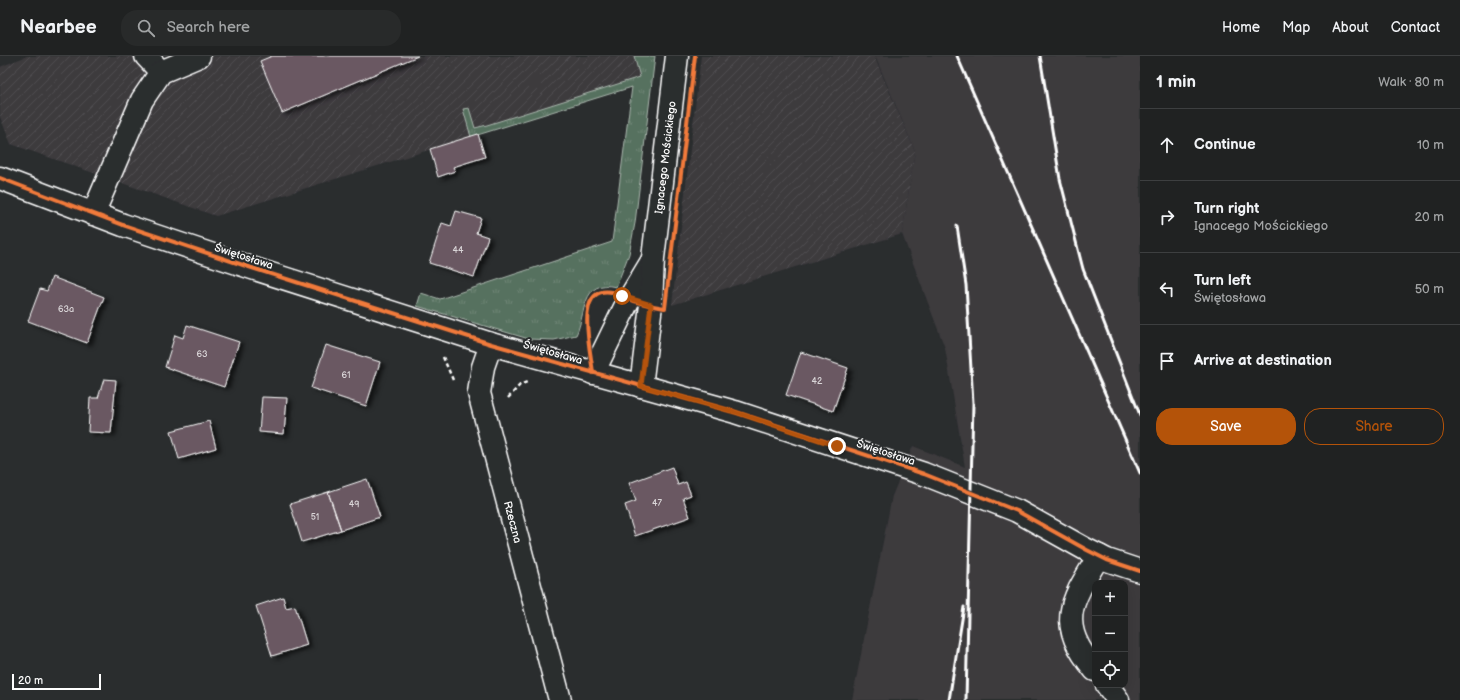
<!DOCTYPE html>
<meta charset="utf-8">
<style>
body{margin:0;font-family:"Balsamiq Sans",sans-serif;background:#282a2a;color:#f1f3f6}
.controls{position:absolute;right:12px;bottom:12px;display:grid;overflow:hidden;border-radius:8px;box-shadow:0 4px 16px #0002}
.controls button{width:36px;height:36px;display:grid;place-items:center;padding:0;border:0;border-bottom:1px solid #3d3f40;background:#202222;color:#f1f3f6;font:20px sans-serif}
.scale{position:absolute;left:12px;bottom:10px;width:89px;box-sizing:border-box;padding-left:4px;border:2px solid #fff;border-top:0;font-size:11px;line-height:14px;white-space:nowrap;color:#fff;-webkit-text-stroke:3px #2a2d2e;paint-order:stroke}
.stop{position:absolute;width:12px;height:12px;margin:-9px;border:3px solid #b45309;border-radius:50%;background:#fff}
.stop.end{background:#b45309;border-color:#fff;box-shadow:0 1px 4px #0008}
.list{margin:0;padding:0;list-style:none}
h2{display:flex;justify-content:space-between;align-items:center;height:52px;margin:0;padding:0 16px;font-size:17px}
h2 small{font-size:13px;font-weight:400;color:#a2a4a5}
.list li{display:grid;grid-template-columns:26px 1fr auto;gap:12px;align-items:center;box-sizing:border-box;height:72px;padding:0 16px;border-top:1px solid #3d3f40}
.list b{display:block;font-size:15px;white-space:nowrap}
.list p{margin:0;font-size:13px;white-space:nowrap;color:#a2a4a5}
.list em{font-size:13px;font-style:normal;color:#a2a4a5}
.actions{display:flex;gap:8px;padding:12px 16px}
.actions a{flex:1;padding:9px 0;border:1px solid #b45309;border-radius:16px;text-align:center;font-size:14px;color:#b45309}
.actions .main{background:#b45309;color:#fff}
.icon{flex:none;width:22px;height:22px;fill:none;stroke:currentColor;stroke-width:2;stroke-linecap:round;stroke-linejoin:round}
.map{position:relative;flex:none;width:1140px;height:644px;overflow:hidden}
header{display:flex;align-items:center;gap:24px;box-sizing:border-box;height:56px;padding:0 20px;background:#202222;border-bottom:1px solid #3d3f40}
header strong{font-size:19px}
nav{display:flex;gap:22px;margin-inline-start:auto;font-size:14px}
.search{width:280px;height:36px;background:#282a2a;display:flex;align-items:center;gap:10px;box-sizing:border-box;padding:0 14px;border-radius:16px;color:#a2a4a5;font-size:15px}
main{display:flex}
aside{flex:1;background:#202222}
.map>svg:first-child{display:block}
.built{fill:#3d3a3e;fill-rule:evenodd}
.industrial{fill:url(#industrial-furrows)}
.grass{fill:url(#grass-tufts);stroke:#abb8af}
.building{fill:#6a5962;stroke:#fff;filter:url(#shadow)}
.lines{fill:none;stroke-linecap:round;stroke-linejoin:round}
.minor-casing{stroke:#fff;stroke-width:25}
.path{stroke:#fff;stroke-width:2.5;stroke-dasharray:4 3;stroke-linecap:butt}
.minor{stroke:#2a2d2e;stroke-width:22}
.rail{stroke:#fff;stroke-width:3}
.cycleway-casing{stroke:#2a2d2e;stroke-width:6}
.cycleway{stroke:#f17a3a;stroke-width:4}
.route{stroke:#b45309;stroke-width:5}
.labels{text-anchor:middle;stroke-width:4;stroke-linejoin:round;paint-order:stroke}
.number-label{font-size:9px;fill:#dad6d8}
.street-label{font-size:11px;fill:#fff;stroke:#2a2d2e}
</style>
<header>
<strong>Nearbee</strong>
<div class="search"><svg class="icon" aria-label="search" viewBox="0 0 24 24"><circle cx="10" cy="10" r="6"/><path d="M15 15l6 6"/></svg>Search here</div>
<nav><a>Home</a><a>Map</a><a>About</a><a>Contact</a></nav>
</header>
<main>
<div class="map">
<svg width="1140" height="644" viewBox="0 0 1140 644">
<defs>
<pattern id="industrial-furrows" width="10" height="10" patternUnits="userSpaceOnUse"><rect width="10" height="10" fill="#3d3a3e"/><path d="M-1 1l2-2M0 10L10 0M9 11l2-2" fill="none" stroke="#504e51"/></pattern>
<pattern id="grass-tufts" width="24" height="20" patternUnits="userSpaceOnUse"><rect width="24" height="20" fill="#57715f"/><path d="M3 7l-1-3M5 7V3M7 7l1-3M15 17l-1-3M17 17v-4M19 17l1-3" fill="none" stroke="#708677"/></pattern>
<filter id="shadow"><feDropShadow dx="4.5" dy="2.5" stdDeviation="2" flood-color="#0009"/></filter>
</defs>
<rect width="100%" height="100%" fill="#2a2d2e"/>
<filter id="ink" filterUnits="userSpaceOnUse"><feTurbulence type="fractalNoise" baseFrequency=".025" numOctaves="2"/><feDisplacementMap in="SourceGraphic" scale="8" xChannelSelector="R" yChannelSelector="G"/><feConvolveMatrix kernelMatrix="1 2 1 2 8 2 1 2 1" color-interpolation-filters="sRGB"/></filter>
<g filter="url(#ink)">
<path class="built" d="M875 0H1140V644H852L892 440 913 390 965 411 945 292 902 178 915 95ZM1095 527H1125V629H1095Z"/>
<path class="industrial" d="M27 0H655L652 24 632 31 216 160 11 88 0 61V11Z
M701 0H874L915 95 902 178 672 249Z"/>
<path class="grass" d="M634 0H655L635 167 629 198 616 231C581 222 586 259 576 279L554 284 529 283 417 250 421 237 440 243 612 186 632 31 471 81 463 53 469 52 475 72 487 69 640 21Z"/>
<path class="building" d="M272 0H418L282 57 260 5Z
M478 78 485 101 453 111 455 115 438 121 430 93Z
M456 155 481 162 476 177 488 181 474 221 429 207 442 167 451 170Z
M52 221 104 241 87 287 28 265 40 233 47 235Z
M187 269 239 286 224 331 165 311 175 279 183 282Z
M326 289 380 306 366 350 311 332Z
M801 296 848 312 833 355 786 339Z
M104 323 116 324 111 377 88 376 90 342H98Z
M262 341 287 342 284 378 259 376Z
M209 365 216 392 179 403 171 375Z
M672 411 678 429 686 426 691 439 683 442 690 461 635 480 625 449 636 445 629 427Z
M367 423 380 461 341 474 328 436Z
M328 436 341 474 302 486 290 448Z
M283 541 286 552 295 550 307 589 272 600 256 550Z"/>
<g class="lines">
<g class="minor-casing">
<g id="minor">
<path d="M146 0 161 16"/>
<path d="M0 122 123 169 252 212 491 288 735 356 924 418 1017 455 1087 494 1107 504 1140 515"/>
<path d="M93 158 142 44 161 16 199 0"/>
<path id="s1" d="M491 288 483 311 479 337 560 644"/>
<path d="M593 317 629 243 652 205"/>
<path id="s2" d="M641 330 651 249 653 202 677 0"/>
<path d="M1095 614C1056 567 1070 547 1099 500"/>
<path d="M1107 629 1118 644"/>
</g>
</g>
<path class="path" d="M443 301 453 324
M508 342 520 329 527 326"/>
<use href="#minor" class="minor"/>
<path class="rail" d="M957 0 1140 417
M1040 0 1060 123 1083 213 1140 359
M957 170 966 229 973 347 966 644
M949 644 964 551"/>
<g class="cycleway-casing">
<path id="cycleway" d="M0 122 123 169 252 212 491 288 735 356 924 418 1017 455 1087 494 1107 504 1140 515
M593 317C591 295 573 229 612 236 618 237 623 241 629 243 640 248 653 250 665 252L695 0"/>
</g>
<use href="#cycleway" class="cycleway"/>
</g>
</g>
<g class="lines" filter="url(#ink)">
<path class="route" d="M622 240 651 249 641 330 735 356 837 390"/>
</g>
<g class="labels">
<g class="number-label">
<text x="458" y="197">44</text>
<text x="66" y="256">63a</text>
<text x="202" y="301">63</text>
<text x="346" y="322">61</text>
<text x="817" y="328">42</text>
<text x="657" y="450">47</text>
<text x="354" y="451">49</text>
<text x="315" y="464">51</text>
</g>
<g class="street-label">
<text dy="4" stroke="none"><textPath href="#s2" startOffset="230">Ignacego Mościckiego</textPath></text>
<text transform="translate(244 200) rotate(18)" y="4">Świętosława</text>
<text transform="translate(553 296) rotate(16)" y="4">Świętosława</text>
<text transform="translate(886 396) rotate(18)" y="4">Świętosława</text>
<text dy="4" stroke="none"><textPath href="#s1" startOffset="184">Rzeczna</textPath></text>
</g>
</g>
</svg>
<div class="controls">
<button>+</button>
<button>−</button>
<button><svg class="icon" aria-label="locate" viewBox="0 0 24 24"><circle cx="12" cy="12" r="6"/><path d="M12 2v4M12 18v4M2 12h4M18 12h4"/></svg></button>
</div>
<div class="scale">20 m</div>
<div class="stop" style="left:622px;top:240px"></div>
<div class="stop end" style="left:837px;top:390px"></div>
</div>
<aside>
<h2>1 min<small>Walk · 80 m</small></h2>
<ul class="list">
<li><svg class="icon" aria-label="ahead" viewBox="0 0 24 24"><path d="M12 20V5M6 11l6-6 6 6"/></svg><div><b>Continue</b></div><em>10 m</em></li>
<li><svg class="icon" aria-label="right" viewBox="0 0 24 24"><path d="M7 20v-9h11M14 6l5 5-5 5"/></svg><div><b>Turn right</b><p>Ignacego Mościckiego</p></div><em>20 m</em></li>
<li><svg class="icon" aria-label="left" viewBox="0 0 24 24"><path d="M17 20v-9H6M10 6l-5 5 5 5"/></svg><div><b>Turn left</b><p>Świętosława</p></div><em>50 m</em></li>
<li><svg class="icon" aria-label="arrive" viewBox="0 0 24 24"><path d="M6 21V4h12l-3 4 3 4H6"/></svg><div><b>Arrive at destination</b></div></li>
</ul>
<div class="actions"><a class="main">Save</a><a>Share</a></div>
</aside>
</main>
